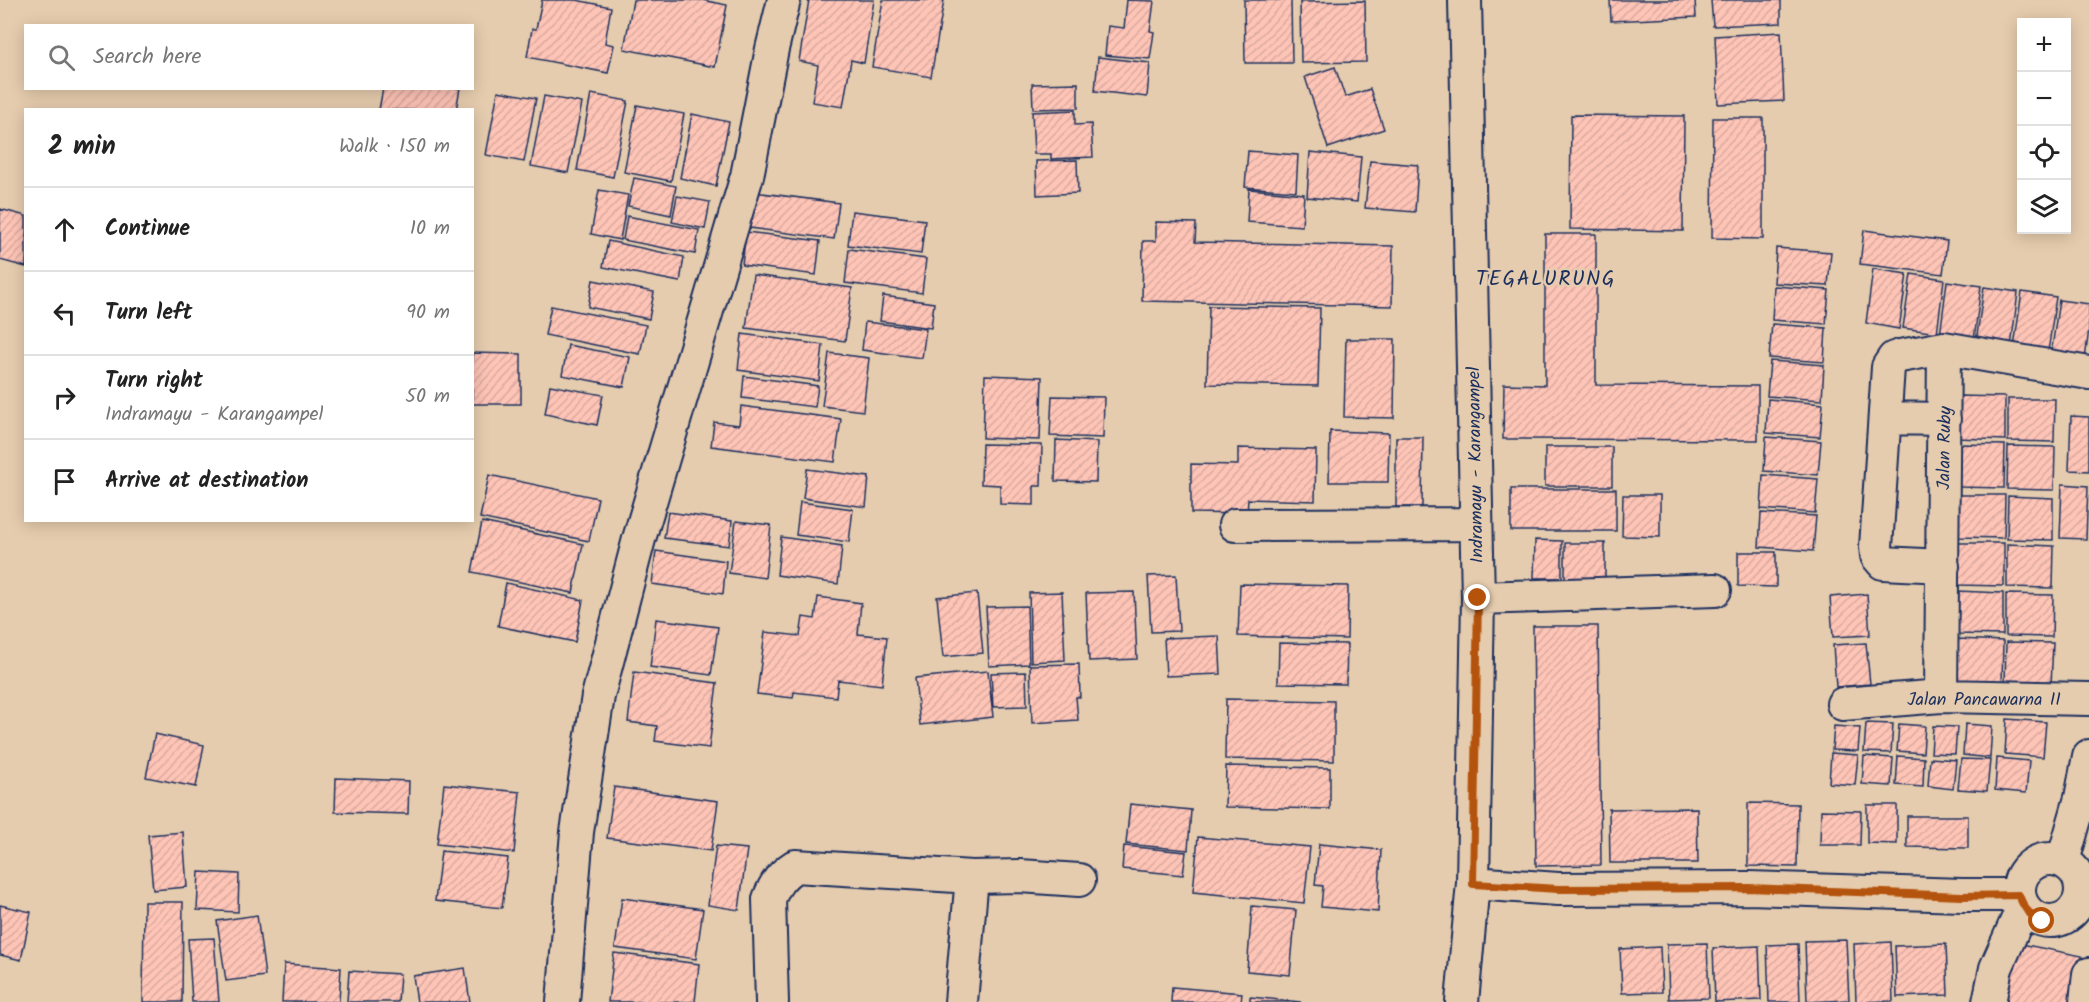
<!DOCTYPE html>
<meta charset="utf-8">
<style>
body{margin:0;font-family:Kalam,sans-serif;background:#f6f6f6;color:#222}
.controls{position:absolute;right:18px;top:18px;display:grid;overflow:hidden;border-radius:0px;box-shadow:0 3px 15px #0003}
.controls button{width:54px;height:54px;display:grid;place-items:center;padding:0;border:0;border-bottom:2px solid #e0e0e0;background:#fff;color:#222;font:30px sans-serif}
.stop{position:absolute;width:18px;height:18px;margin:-14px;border:4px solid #b45309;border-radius:50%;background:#fff}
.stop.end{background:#b45309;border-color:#fff;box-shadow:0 2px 6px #0008}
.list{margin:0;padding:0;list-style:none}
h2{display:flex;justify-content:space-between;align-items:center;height:78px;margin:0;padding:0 24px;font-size:26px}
h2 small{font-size:20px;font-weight:400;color:#767676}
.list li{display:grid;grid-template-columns:39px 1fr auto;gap:18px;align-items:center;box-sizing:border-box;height:84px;padding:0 24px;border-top:2px solid #e0e0e0}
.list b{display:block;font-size:22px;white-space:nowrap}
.list p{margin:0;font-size:20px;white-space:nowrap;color:#767676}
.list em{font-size:20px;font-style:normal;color:#767676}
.icon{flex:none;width:33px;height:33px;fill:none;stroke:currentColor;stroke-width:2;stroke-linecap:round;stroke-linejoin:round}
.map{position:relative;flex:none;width:2089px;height:1002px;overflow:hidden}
.search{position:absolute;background:#fff;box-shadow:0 3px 15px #0003;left:24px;top:24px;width:450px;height:66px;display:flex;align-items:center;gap:15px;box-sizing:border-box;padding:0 21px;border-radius:0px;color:#767676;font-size:22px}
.panel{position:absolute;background:#fff;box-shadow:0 3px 15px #0003;left:24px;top:108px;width:450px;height:414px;border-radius:0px}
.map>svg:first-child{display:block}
.building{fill:url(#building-hatch);stroke:#1b2f5e;stroke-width:1.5}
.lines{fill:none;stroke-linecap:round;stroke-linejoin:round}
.street-casing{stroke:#1b2f5e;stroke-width:36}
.street{stroke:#e6ccae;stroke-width:32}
.route{stroke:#b45309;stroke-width:8}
.labels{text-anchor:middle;stroke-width:5;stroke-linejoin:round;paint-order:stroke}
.street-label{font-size:18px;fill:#1b2f5e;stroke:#e6ccae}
.quarter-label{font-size:21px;letter-spacing:1.5px;fill:#1b2f5e;stroke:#e6ccae}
</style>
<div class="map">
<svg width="2089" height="1002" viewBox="0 0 2089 1002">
<defs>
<pattern id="building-hatch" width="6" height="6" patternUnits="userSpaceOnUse" patternTransform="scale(1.5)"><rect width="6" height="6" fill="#fec4b6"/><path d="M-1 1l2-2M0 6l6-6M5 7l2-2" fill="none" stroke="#d9a99f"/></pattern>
</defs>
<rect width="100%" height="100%" fill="#e6ccae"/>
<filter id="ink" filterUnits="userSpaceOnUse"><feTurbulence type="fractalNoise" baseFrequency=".0167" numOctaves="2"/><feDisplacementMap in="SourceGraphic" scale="12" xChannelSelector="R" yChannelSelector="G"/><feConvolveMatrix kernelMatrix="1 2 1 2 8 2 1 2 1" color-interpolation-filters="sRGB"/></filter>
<g filter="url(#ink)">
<path class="building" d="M542 0H576L611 7 605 43 614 45 608 73 527 57 532 29H536Z
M633 0H702L727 5 715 67 624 49Z
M809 0H874L864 63 851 60 843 107 812 102 818 65 799 61Z
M883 0H944L931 77 872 67Z
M1127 0 1154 1 1150 31 1154 32 1150 59 1105 55 1108 26 1124 28Z
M1244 0H1291L1292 63H1245Z
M1610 0H1695L1696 17 1611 21Z
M1711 0H1781V23L1713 26Z
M1365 1 1366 62 1301 63 1300 2Z
M1781 32 1784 101 1718 104 1715 36Z
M1098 57 1150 63 1147 97 1095 91Z
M1335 67 1345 97 1370 89 1384 129 1328 148 1305 77Z
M1078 83V108L1033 109 1032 84Z
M383 88H460L456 110H379Z
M498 91 536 98 524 162 486 155Z
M591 94 628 101 613 177 577 170Z
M544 96 582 103 568 173 531 166Z
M637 105 684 114 671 181 624 172Z
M1075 110V125L1091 124 1093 157 1051 159V154H1034L1032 112Z
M692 114 729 122 716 186 680 178Z
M1571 115 1684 116 1683 231 1570 229Z
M1713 118H1763V239L1712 238Z
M1248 151 1298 155 1296 191 1245 187Z
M1310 152 1361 157 1357 202 1307 197Z
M1077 160 1078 193 1037 195 1036 161Z
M1370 161 1418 165 1415 212 1365 208Z
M634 178 676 186 671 215 628 206Z
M1249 189 1304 194 1302 226 1247 222Z
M599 190 628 195 620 240 591 234Z
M754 192 839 203 834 239 750 228Z
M677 196 710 202 705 229 672 222Z
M0 209 26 216V267L0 260Z
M852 211 925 220 921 254 848 245Z
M627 216 699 230 695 254 623 240Z
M1156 222 1196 223 1195 242 1393 246 1392 306 1142 301 1143 241H1156Z
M1864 230 1947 241 1943 274 1860 264Z
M746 232 820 241 816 275 742 265Z
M1545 234H1596V385L1758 386V440L1503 439 1504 384 1545 385Z
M608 241 684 257 680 282 603 267Z
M1776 248 1831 252 1828 286 1774 283Z
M849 249 926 259 922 293 845 283Z
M1873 269 1907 274 1899 329 1866 323Z
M1911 274 1944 279 1937 333 1903 328Z
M753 275 852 288 845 341 746 328Z
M593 280 654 292 649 319 588 307Z
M1947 281 1981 286 1974 340 1940 336Z
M1774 286 1829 290 1826 324 1772 320Z
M1984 287 2018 292 2011 347 1976 342Z
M2022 292 2056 297 2048 352 2014 347Z
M883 296 934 303 931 328 880 321Z
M2059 300 2089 304V329L2085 359 2051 355Z
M551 306 646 325 640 354 545 335Z
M1209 306 1320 308 1318 386 1207 384Z
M865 322 926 329 922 358 862 350Z
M1772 324 1826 328 1824 362 1769 358Z
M742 334 823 345 819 381 738 370Z
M1346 339H1395L1394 418 1344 417Z
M568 345 630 357 624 387 562 375Z
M472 353 521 354V404H472Z
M829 353 869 358 863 411 822 406Z
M1770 361 1824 365 1822 400 1767 396Z
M985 375 1042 377 1040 440 983 438Z
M744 376 818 386 815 407 742 398Z
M550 385 603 395 597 425 545 414Z
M1052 396 1104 397 1103 438 1050 436Z
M1959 396 2005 397V440L1958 438Z
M1768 399 1823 404 1820 437 1766 433Z
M2008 399H2055L2054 442 2008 441Z
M741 406 841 419 835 462 711 446 714 422 739 425Z
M2071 416 2089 417V471L2069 470Z
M1330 431 1389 433 1388 482H1329Z
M1396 437H1423L1422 507H1396Z
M1766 437 1821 441 1818 475 1764 471Z
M1056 440 1097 442 1096 482 1055 481Z
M982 444 1042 445 1041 486H1034V505L1000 504V485L981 484Z
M1959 444 2005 445 2004 488 1958 487Z
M2008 446 2055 447 2054 490 2007 489Z
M1545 447H1612V486H1545Z
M1238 448 1316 450 1315 501 1248 499 1247 514 1191 513V464L1238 465Z
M807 469 869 477 866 507 803 498Z
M489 475 598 498 589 541 480 518Z
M1763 475 1818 479 1815 513 1761 509Z
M2062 484 2088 486 2086 539 2060 538Z
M1511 489H1616V531H1511Z
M1623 495H1660V537L1622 536Z
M1958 495H2005L2004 538 1957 537Z
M2008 496 2053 498V540L2007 539Z
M800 502 853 509 849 542 796 535Z
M668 512 732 521 729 546 664 538Z
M1761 513 1816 516 1813 551 1759 547Z
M736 521 771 525 765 578 729 573Z
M482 522 583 544 573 593 472 572Z
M781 537 842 546 838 584 777 575Z
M1535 540 1562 541V578H1534Z
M1565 543H1605V580H1565Z
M1958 543H2004V586L1957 585Z
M2007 544 2054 546 2053 588 2007 587Z
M656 551 726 561 723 594 652 584Z
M1738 552H1776V587L1738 586Z
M1176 575 1179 631 1151 632 1148 576Z
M506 583 583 600 575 642 498 626Z
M1240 584 1348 586 1347 639 1238 636Z
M1957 591 2003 593V635L1956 634Z
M1062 592 1065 660 1031 662 1029 593Z
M1134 592 1137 659 1089 661 1086 593Z
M977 593 983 653 943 657 937 597Z
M1867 594 1870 635 1833 637 1830 597Z
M2006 594 2053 595 2052 637 2006 636Z
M818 597 861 603 858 634 887 637 882 685 838 680 836 697 794 692 793 698 757 694 765 632 800 636 803 617 815 619Z
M1027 606 1029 664 989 666 986 607Z
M656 619 718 627 711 675 650 667Z
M1533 626H1598L1601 865 1536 866Z
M1219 636 1221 674 1166 676 1164 638Z
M1957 639 2003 641 2002 683 1956 682Z
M2006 642 2053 643 2051 685 2005 684Z
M1279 643 1347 644 1346 684 1278 683Z
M1866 643 1870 684 1836 687 1833 645Z
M1079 664 1080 697H1076L1078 720 1032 723 1030 665Z
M988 671 993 717 920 725 915 678Z
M634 672 717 683 709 748 655 741 657 726 628 722Z
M1026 672 1027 706 993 707 991 673Z
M1226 699 1334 701V761L1225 759Z
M2007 719 2046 722 2043 757 2005 754Z
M1866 723 1893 724 1891 753 1864 752Z
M1899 724 1925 726 1923 753 1897 751Z
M1965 724 1992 726 1990 758 1963 755Z
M1834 726 1860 728 1858 751 1832 750Z
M1933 726 1957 727 1955 754 1931 753Z
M155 734 204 745 196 787 146 777Z
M1831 753 1858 755 1855 785 1829 783Z
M1864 756 1893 758 1891 786 1862 784Z
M1898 756 1924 758 1923 787 1896 785Z
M1930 758 1956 760 1953 789 1928 786Z
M1997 758 2029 761 2026 793 1995 790Z
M1961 759 1990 760 1987 791 1958 789Z
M1226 766 1330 768V809L1225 807Z
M336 778 409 781 408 814 335 812Z
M444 784 520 792 514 853 437 844Z
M614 787 718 801 711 851 607 838Z
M1748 803 1798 804 1797 867 1748 866Z
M1130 804 1191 810 1188 850 1126 844Z
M1867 805H1897V844L1867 843Z
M1697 808 1698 863H1610L1609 809Z
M1821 810 1861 811 1860 845H1820Z
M1907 816H1968V848L1907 847Z
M183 832 187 887 153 890 148 835Z
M1198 837 1310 847 1304 903 1193 892Z
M1319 844 1381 850 1378 912 1321 907 1323 886 1315 885Z
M716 846 747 849 739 910 708 905Z
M1124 846 1186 852 1183 875 1122 869Z
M441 851 508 858 502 908 435 901Z
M199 872 239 874 238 912 197 910Z
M622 898 703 909 696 959 615 948Z
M144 902H183L182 1002H143Z
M0 905 31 912 21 960 0 955Z
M1252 906 1296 910 1290 975 1247 971Z
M257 915 265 976 226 981 217 921Z
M214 938 219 1002H192L188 939Z
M1846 940 1849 1000 1807 1002 1805 941Z
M1891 942 1893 1001 1856 1002 1854 944Z
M1707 943 1709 998 1669 999 1667 944Z
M2016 943 2082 956 2074 1002H2005Z
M1798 944 1800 1002H1769L1767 945Z
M1946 944 1948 995 1897 997 1895 946Z
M1759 946 1761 1000 1715 1002 1713 948Z
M1660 947 1662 992 1622 993 1620 949Z
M614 953 699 964 695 1002H608Z
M284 964 341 968 339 1002H282Z
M465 968 470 1002H417L413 976Z
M349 971 400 974 398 1002H347Z
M1172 987 1242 993 1241 1002H1171Z
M1250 997 1301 1002H1250Z"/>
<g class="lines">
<g class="street-casing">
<path id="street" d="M1885 418 1944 419
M1235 525 1476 524
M1943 566 1883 563 1877 556 1876 547 1888 367 1894 358 1900 356 1944 348
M1478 598 1715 590
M1941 696 1944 348 2089 373
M1843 704 1941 696 2089 699
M2019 890a31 31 0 1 1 62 0a31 31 0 1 1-62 0Z
M2063 861 2081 798 2089 756
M1473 883 1558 889 1749 888 1962 895H2019
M563 1002 577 832 598 696 639 539 747 176 772 49 784 0
M772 1002 769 899C775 884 781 875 795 866L972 877 1020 876 1079 880
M961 1002 972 877
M1462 1002 1473 883 1478 598 1465 0
M1989 1002 1996 968 2023 907
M2086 1002 2089 974"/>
</g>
<use href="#street" class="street"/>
</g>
</g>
<g class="lines" filter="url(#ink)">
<path class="route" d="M1478 598 1473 884 1558 889 1749 888 1962 896 2019 895C2024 909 2029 915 2042 921"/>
</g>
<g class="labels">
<g class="street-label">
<text transform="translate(1944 448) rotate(-89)" y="6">Jalan Ruby</text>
<text transform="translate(1475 465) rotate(-91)" y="6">Indramayu - Karangampel</text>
<text x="1984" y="705">Jalan Pancawarna II</text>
</g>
<g class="quarter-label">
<text x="1546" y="285">TEGALURUNG</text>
</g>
</g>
</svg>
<div class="controls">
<button>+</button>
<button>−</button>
<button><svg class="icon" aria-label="locate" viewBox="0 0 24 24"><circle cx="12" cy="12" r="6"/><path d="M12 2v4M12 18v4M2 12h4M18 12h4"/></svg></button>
<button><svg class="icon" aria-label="layers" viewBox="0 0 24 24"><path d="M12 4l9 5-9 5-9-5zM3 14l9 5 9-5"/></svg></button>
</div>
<div class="stop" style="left:2042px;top:921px"></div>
<div class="stop end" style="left:1478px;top:598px"></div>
<div class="search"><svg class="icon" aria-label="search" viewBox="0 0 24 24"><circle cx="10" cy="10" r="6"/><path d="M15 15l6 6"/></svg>Search here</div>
<section class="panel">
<h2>2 min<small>Walk · 150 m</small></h2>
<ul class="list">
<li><svg class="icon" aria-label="ahead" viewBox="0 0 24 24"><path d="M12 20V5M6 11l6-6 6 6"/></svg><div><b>Continue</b></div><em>10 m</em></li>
<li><svg class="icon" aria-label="left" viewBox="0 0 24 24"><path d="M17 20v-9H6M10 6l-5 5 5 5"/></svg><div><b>Turn left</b></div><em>90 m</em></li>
<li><svg class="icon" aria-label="right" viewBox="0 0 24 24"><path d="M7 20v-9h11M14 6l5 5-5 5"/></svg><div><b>Turn right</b><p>Indramayu - Karangampel</p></div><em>50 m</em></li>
<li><svg class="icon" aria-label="arrive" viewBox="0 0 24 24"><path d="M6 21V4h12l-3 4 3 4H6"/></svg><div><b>Arrive at destination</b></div></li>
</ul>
</section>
</div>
